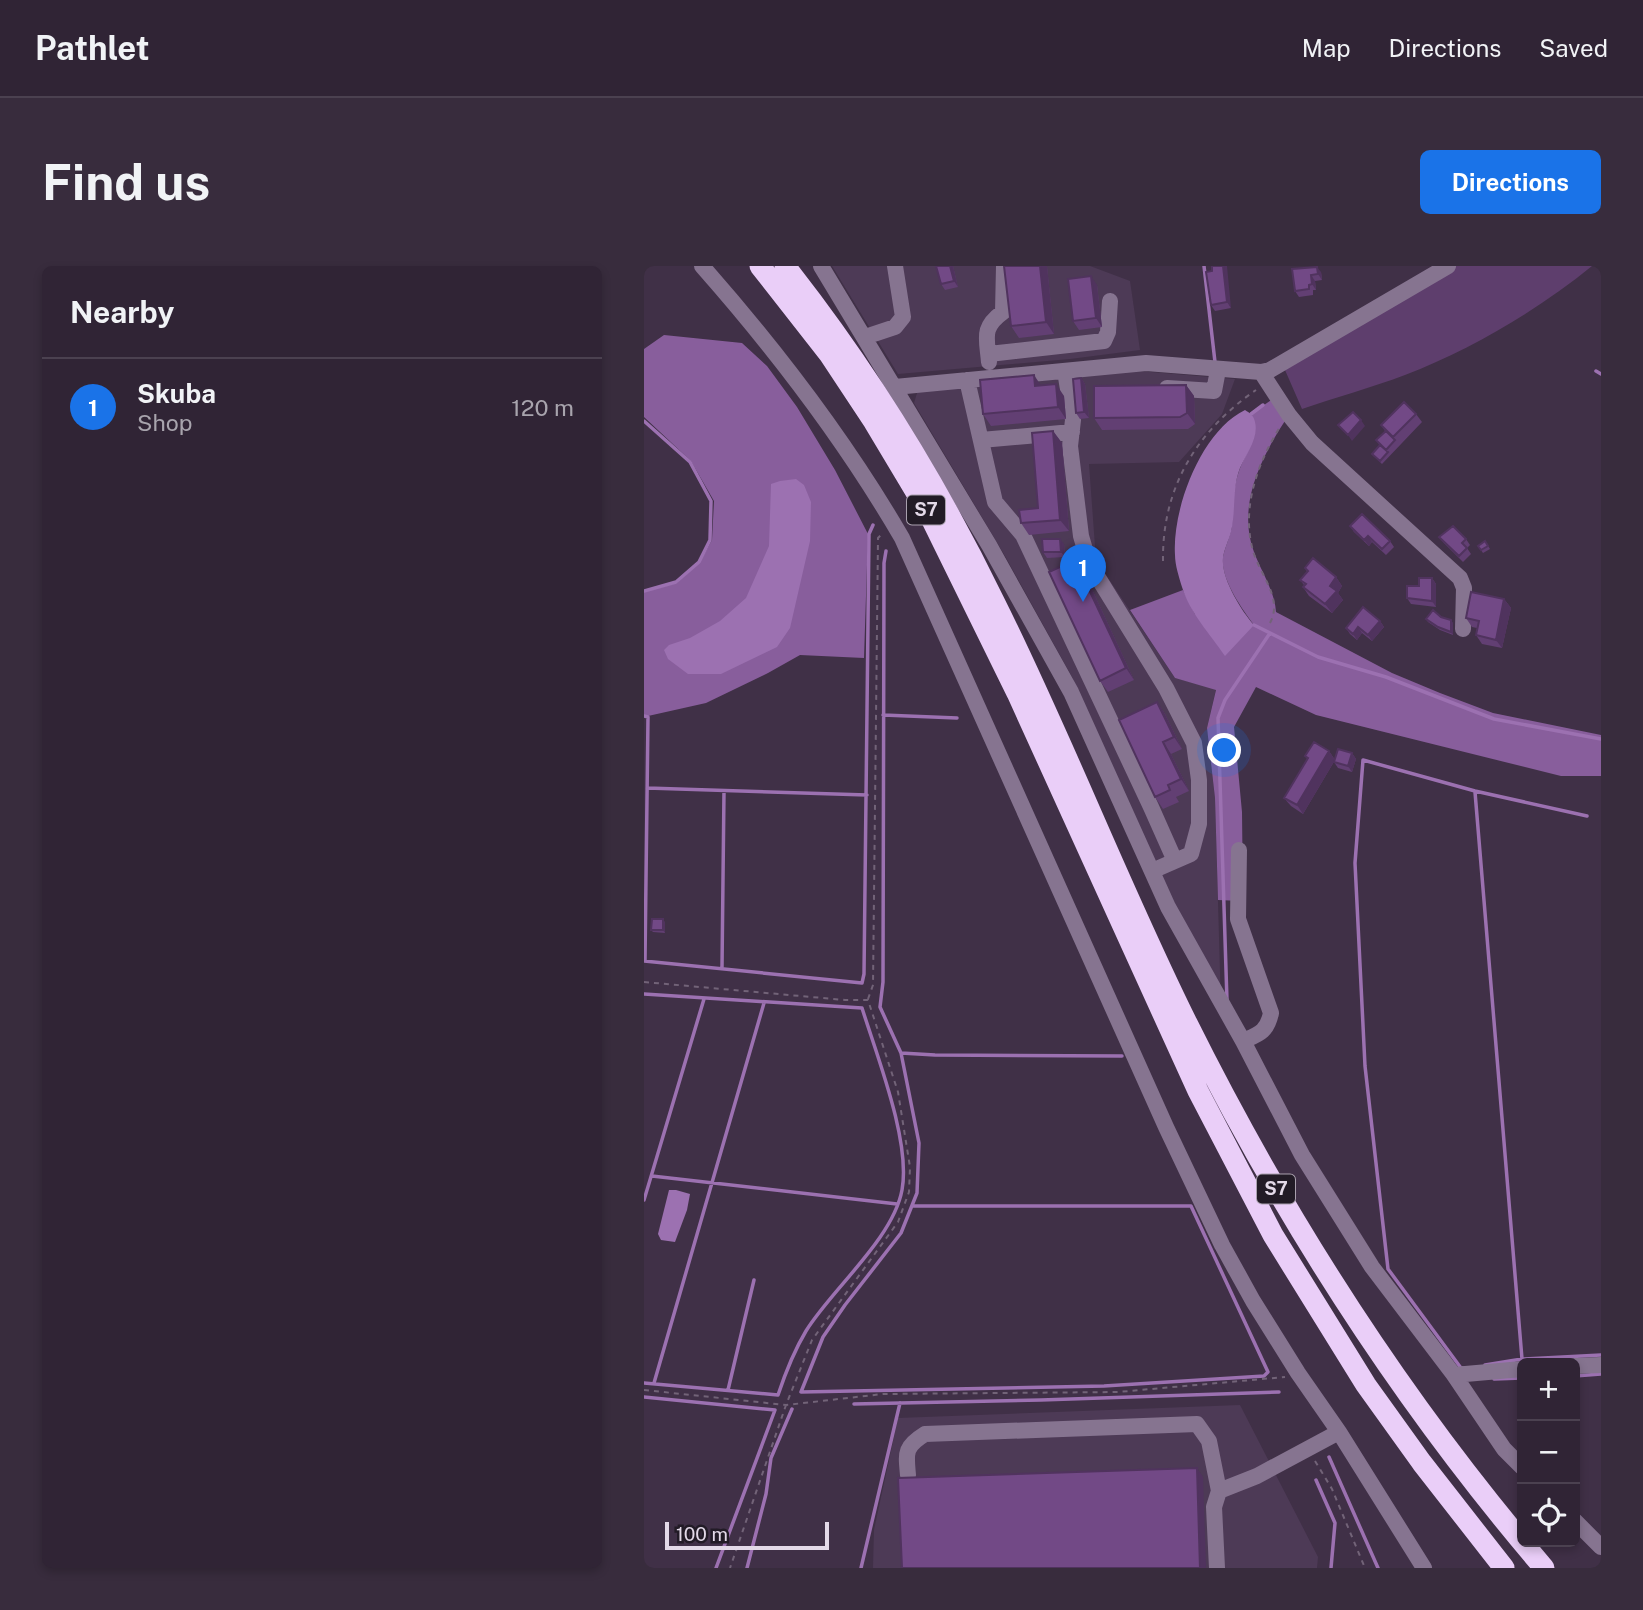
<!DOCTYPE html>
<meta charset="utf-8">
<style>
body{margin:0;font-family:"Public Sans",sans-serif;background:#382c3d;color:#f1f3f6}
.controls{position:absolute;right:21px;bottom:21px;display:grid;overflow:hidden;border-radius:10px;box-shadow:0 4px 10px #0003}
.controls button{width:63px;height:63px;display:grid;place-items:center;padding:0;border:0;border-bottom:2px solid #4b4150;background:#302435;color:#f1f3f6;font:35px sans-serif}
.scale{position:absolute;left:21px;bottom:18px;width:164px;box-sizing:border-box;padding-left:7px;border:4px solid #e3d9e8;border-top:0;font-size:19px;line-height:24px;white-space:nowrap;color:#e3d9e8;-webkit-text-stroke:5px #221b26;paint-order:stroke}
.you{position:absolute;left:581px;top:485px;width:24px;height:24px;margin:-18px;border:5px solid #fff;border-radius:50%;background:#1a73e8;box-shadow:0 0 0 10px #1a73e833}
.badge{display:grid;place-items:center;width:46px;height:46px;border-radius:50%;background:#1a73e8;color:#fff;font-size:23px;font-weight:700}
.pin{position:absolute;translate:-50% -58px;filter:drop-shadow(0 2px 4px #0008)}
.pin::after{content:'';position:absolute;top:37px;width:24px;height:21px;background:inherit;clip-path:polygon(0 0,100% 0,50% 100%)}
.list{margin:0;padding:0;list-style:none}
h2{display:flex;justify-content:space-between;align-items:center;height:91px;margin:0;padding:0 28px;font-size:30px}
h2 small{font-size:23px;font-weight:400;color:#a8a4ad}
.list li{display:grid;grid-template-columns:46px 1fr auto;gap:21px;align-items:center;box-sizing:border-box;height:98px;padding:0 28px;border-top:2px solid #4b4150}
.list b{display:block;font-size:26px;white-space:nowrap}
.list p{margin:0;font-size:23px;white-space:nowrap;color:#a8a4ad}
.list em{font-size:23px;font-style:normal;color:#a8a4ad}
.icon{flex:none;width:38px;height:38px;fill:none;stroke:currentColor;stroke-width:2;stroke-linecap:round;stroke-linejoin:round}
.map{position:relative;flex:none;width:957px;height:1302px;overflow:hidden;border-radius:10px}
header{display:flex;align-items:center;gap:42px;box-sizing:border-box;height:98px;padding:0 35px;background:#302435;border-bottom:2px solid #4b4150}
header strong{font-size:33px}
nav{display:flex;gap:38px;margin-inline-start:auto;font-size:24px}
.intro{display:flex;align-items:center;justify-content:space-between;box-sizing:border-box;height:168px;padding:0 42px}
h1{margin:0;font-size:49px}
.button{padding:18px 32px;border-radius:10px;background:#1a73e8;color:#fff;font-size:24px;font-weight:700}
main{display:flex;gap:42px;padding:0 42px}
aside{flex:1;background:#302435;border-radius:10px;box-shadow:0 4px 10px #0003}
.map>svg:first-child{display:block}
.built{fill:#4d3a56}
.green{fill:#5e3e6d}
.forest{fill:#885e9c}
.water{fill:#9c71b1}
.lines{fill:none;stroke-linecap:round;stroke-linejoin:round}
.stream{stroke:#9c71b1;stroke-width:3.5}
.path{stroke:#726378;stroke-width:2;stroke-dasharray:5 5;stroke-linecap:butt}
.minor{stroke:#867490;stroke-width:16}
.highway{stroke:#eacef8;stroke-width:21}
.wall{fill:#623f73}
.shaded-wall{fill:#50335e}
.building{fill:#724986;stroke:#50335e;stroke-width:2}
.labels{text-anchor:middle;stroke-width:6;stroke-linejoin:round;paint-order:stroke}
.shield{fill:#221b26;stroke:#a9a0ae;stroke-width:2}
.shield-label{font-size:18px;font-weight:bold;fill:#e3d9e8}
</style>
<header>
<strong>Pathlet</strong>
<nav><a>Map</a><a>Directions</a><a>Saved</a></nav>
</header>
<div class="intro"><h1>Find us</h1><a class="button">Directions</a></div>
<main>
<aside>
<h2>Nearby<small></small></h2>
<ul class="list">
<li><span class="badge">1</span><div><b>Skuba</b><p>Shop</p></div><em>120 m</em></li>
</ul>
</aside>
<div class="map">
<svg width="957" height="1302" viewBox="0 0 957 1302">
<rect width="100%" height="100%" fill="#403047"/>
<path class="built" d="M188 0H446L486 15 496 84 426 93 254 108Z
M483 104 591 113 578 148 535 196 445 198 452 294 531 412 572 423 563 462 571 532 577 741 428 411 361 290 270 137 274 124Z
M596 1139 674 1291 673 1302H229L230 1264 254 1152Z"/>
<path class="green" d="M812 0H948C894 44 826 84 761 109 727 122 692 131 658 143L641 104Z"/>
<path class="forest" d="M20 69 98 77 123 100 153 141 191 204 224 268 220 392 156 389 124 407 62 437 4 450 0 449V326L33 317 56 296 68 274 70 235 47 195 0 151V83Z
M633 130 645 149C619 187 592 238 610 286 617 305 631 326 632 346L748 407 796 427 849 447 957 469V510H917L672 449 612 421 590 461 598 546 599 635 574 634 571 532 563 462 572 424 531 412 486 344 539 324 551 348 610 359C598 343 576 312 579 291 581 280 587 270 588 259 589 241 589 222 595 205 602 185 617 169 607 148Z"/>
<path class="water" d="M601 144C606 147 610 150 611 156 615 172 602 188 596 202 588 222 592 245 587 266 585 274 580 283 579 292 577 312 597 344 610 359L581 390C566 368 546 347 538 321 535 311 531 299 531 289 528 243 557 165 601 144Z
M152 213 160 219 167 236 166 275 146 362 133 381 77 408H44L24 393 20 384 25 379 46 372 76 355 102 332 125 280 127 218 136 215Z
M25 924H32L46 928 43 944 31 976 17 974 14 968Z"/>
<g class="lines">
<path class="stream" d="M560 0 571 96
M952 105 957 108
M607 148 619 139
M0 155 46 196 67 235 66 274 55 296 32 316 0 325
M242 285 240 297 239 716 236 741 257 787 291 789 478 790
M610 359 674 391 742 411 850 453 957 473
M239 449 313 452
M0 450 4 451 1 695
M3 522 223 529
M831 526 878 1093
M0 695 218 717 220 708C223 561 222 415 225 268L229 259
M78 701 80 525
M0 728 218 742C233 790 267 876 258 924 249 973 187 1024 162 1065 150 1085 141 1108 134 1129L0 1117
M583 735 574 452 581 434 626 367
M257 787 275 877 273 927 257 967 201 1039 179 1071 157 1126 460 1120 620 1110 624 1106 547 940H268
M8 910 253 938
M0 934 60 733
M841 1099 878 1093 957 1089
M819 1102H817L744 1003 721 800 711 597 719 494 831 525 943 550
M931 1110 957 1108
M850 1113 878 1112
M10 1117 120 737
M84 1124 110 1014
M0 1131 131 1144 72 1302
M210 1138 397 1134 635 1126
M685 1191 734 1302
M672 1214 691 1257 687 1302
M103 1302 122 1228 127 1192 148 1143
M217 1302 256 1137"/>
<path class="path" d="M519 295C518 221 553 165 612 124
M626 357C640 331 614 308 608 281 598 240 614 196 636 161
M0 716 201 734H224L254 826 266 901 265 926 254 956 168 1074 142 1139 86 1302
M224 733 229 719 234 272 238 268
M0 1124 142 1139 239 1128 474 1126 641 1111
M671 1195 688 1223 721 1302"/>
<path class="minor" d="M58 0C133 85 201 174 258 272L522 861 578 979 609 1035 654 1107 695 1166 780 1302
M177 0 345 279 427 426 524 641 599 775 658 889 728 1001 810 1109 860 1183 878 1201
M221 71 251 61 259 51 251 0
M345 88 460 75 464 66 466 35
M345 96C343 72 337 62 359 46L360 0
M421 105 429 154 426 180 437 270 445 297 522 422 550 477 555 514V558L547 588 508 605
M617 106 645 149 668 177 816 312 820 322 819 363
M323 114 351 236 379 269 507 541 531 595
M251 121 502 97 617 106 626 104 804 0
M523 122 570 125 574 104
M337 174 428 166
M595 584 594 653 627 747C623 766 615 768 599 775
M931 1100 957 1099
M810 1109 878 1103
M264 1209C262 1187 260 1181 281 1168L553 1158 565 1175 575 1225 570 1241 573 1302
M575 1225 613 1210 695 1166
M931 1255 957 1281"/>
<path class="highway" d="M116 0 185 88 230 156 285 248 373 427 554 825 629 969 722 1119 778 1197 860 1302
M141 0C223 104 292 216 350 335 419 473 474 618 543 757 640 952 758 1136 900 1302"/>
</g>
<path class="wall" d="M309 0 314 21 301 24 297 18Z
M360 0H403L410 68 375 72 367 60Z
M648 3 677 6 678 14 671 15 672 24H669V29L655 31 651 25Z
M568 5 587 42 571 45 567 39Z
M453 19 458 61 435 64 429 55Z
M437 112 441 118 445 152 436 153 432 147Z
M542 119 550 130 551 158 544 163 458 164 450 152Z
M397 120 420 130 422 153 347 160 339 148Z
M772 148 778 156 738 198 728 188 736 180 732 174 741 165 737 159Z
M409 165 418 177 425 265 385 269 377 257 394 242Z
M706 260 746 275 750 281 742 289 728 276 725 280 710 266Z
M795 271 822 273 826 279 823 282 827 288 819 296 800 277Z
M841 275 846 283 839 287 834 280Z
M420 278 421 291 403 292 399 286Z
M661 302 692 311 698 320 694 327 699 334 688 347 665 330 659 321 660 319 656 314 663 306Z
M440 306 490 414 464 426 456 415Z
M788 312 792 318V341L767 338 763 332 775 320Z
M860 333 867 342 858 382 838 378 832 369 833 362 828 361 822 352Z
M797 351 809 357V369L796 364 784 356 782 353Z
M736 355 740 361 728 375 718 367 713 374 706 368 702 362Z
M513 436 521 448 538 483 527 488 545 525 532 531 535 536 519 543 511 531Z
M685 485 691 494 659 548 647 540 640 532 663 493 661 490Z
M708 487 712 493 708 506 694 502 690 496Z
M21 656V667L9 666 7 664Z"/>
<path class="shaded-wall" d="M306 0H309L314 21 310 15Z
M396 0H403L410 68 402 56Z
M579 0H583L587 42 583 36Z
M673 1 677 6 678 14 674 8Z
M667 9 671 15 672 24 668 18Z
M447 10 453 19 458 61 452 52Z
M390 109 398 121 391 120Z
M437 112 441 118 445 152 440 146Z
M412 118 420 130 422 153 414 141Z
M542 119 550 130 551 158 543 147Z
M717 154 721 160 708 175 704 169Z
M409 165 418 177 425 265 416 254Z
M724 270 728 276 725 280 720 274Z
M416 273 420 278 421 291 417 286Z
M431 294 440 306 490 414 482 402Z
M692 311 698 320 694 327 699 334 688 347 681 338 686 320Z
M788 312 792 318V341L788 335Z
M860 333 867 342 858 382 852 374Z
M807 354 809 357V369L807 366Z
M736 355 740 361 728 375 724 369Z
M714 361 718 367 713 374 709 368Z
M513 436 521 448 538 483 530 471Z
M519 476 527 488 545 525 537 513Z
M685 485 691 494 659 548 653 539Z
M708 487 712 493 708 506 704 500Z
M19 653 21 656V667L19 664Z
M553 1202 559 1211 562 1302H556Z"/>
<path class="building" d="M292 0H306L310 15 297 18Z
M360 0H396L402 56 367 60Z
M568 0H579L583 36 567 39 562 6 568 5Z
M673 1 674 8 667 9 668 18 665 19V23L651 25 648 3Z
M447 10 452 52 429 55 424 13Z
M390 109 391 120 412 118 414 141 339 148 336 114Z
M437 112 440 146 432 147 429 113Z
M542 119 543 147 536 151 450 152V120Z
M760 136 772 148 749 171 737 159Z
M709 146 717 154 704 169 694 159Z
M409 165 416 254 377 257 375 244 394 242 388 167Z
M742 165 751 174 742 184 732 174Z
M736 179 744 186 736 195 728 188Z
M718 248 746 275 738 283 724 270 720 274 706 260Z
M809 260 822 273 818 277 823 282 815 290 795 271Z
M398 273H416L417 286H399Z
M841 275 844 280 837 284 834 280Z
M669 292 692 311 686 320 693 325 681 338 659 321 662 318 656 314 664 305 661 302Z
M431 294 482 402 456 415 405 306Z
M775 312H788V335L763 332V320H775Z
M827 326 860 333 852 374 832 369 835 355 822 352Z
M719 341 736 355 724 369 714 361 709 368 702 362Z
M789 344 797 351 807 354V366L794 361 782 353Z
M513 436 530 471 519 476 537 513 524 519 526 524 511 531 475 454Z
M670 476 685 485 653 539 640 532 664 492 661 490Z
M694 483 708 487 704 500 690 496Z
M8 653H19V664H7Z
M553 1202 556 1302H258L254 1212Z"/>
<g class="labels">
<g class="shield">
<rect x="263" y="229.5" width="38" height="29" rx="5"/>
<rect x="613" y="908.5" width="38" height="29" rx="5"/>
</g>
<g class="shield-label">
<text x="282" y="250">S7</text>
<text x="632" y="929">S7</text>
</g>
</g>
</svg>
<div class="controls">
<button>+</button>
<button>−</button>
<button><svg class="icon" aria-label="locate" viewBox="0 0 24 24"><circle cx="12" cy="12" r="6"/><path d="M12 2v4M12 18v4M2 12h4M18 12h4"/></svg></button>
</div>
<div class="scale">100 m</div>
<div class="you"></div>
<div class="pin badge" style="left:439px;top:336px">1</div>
</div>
</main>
